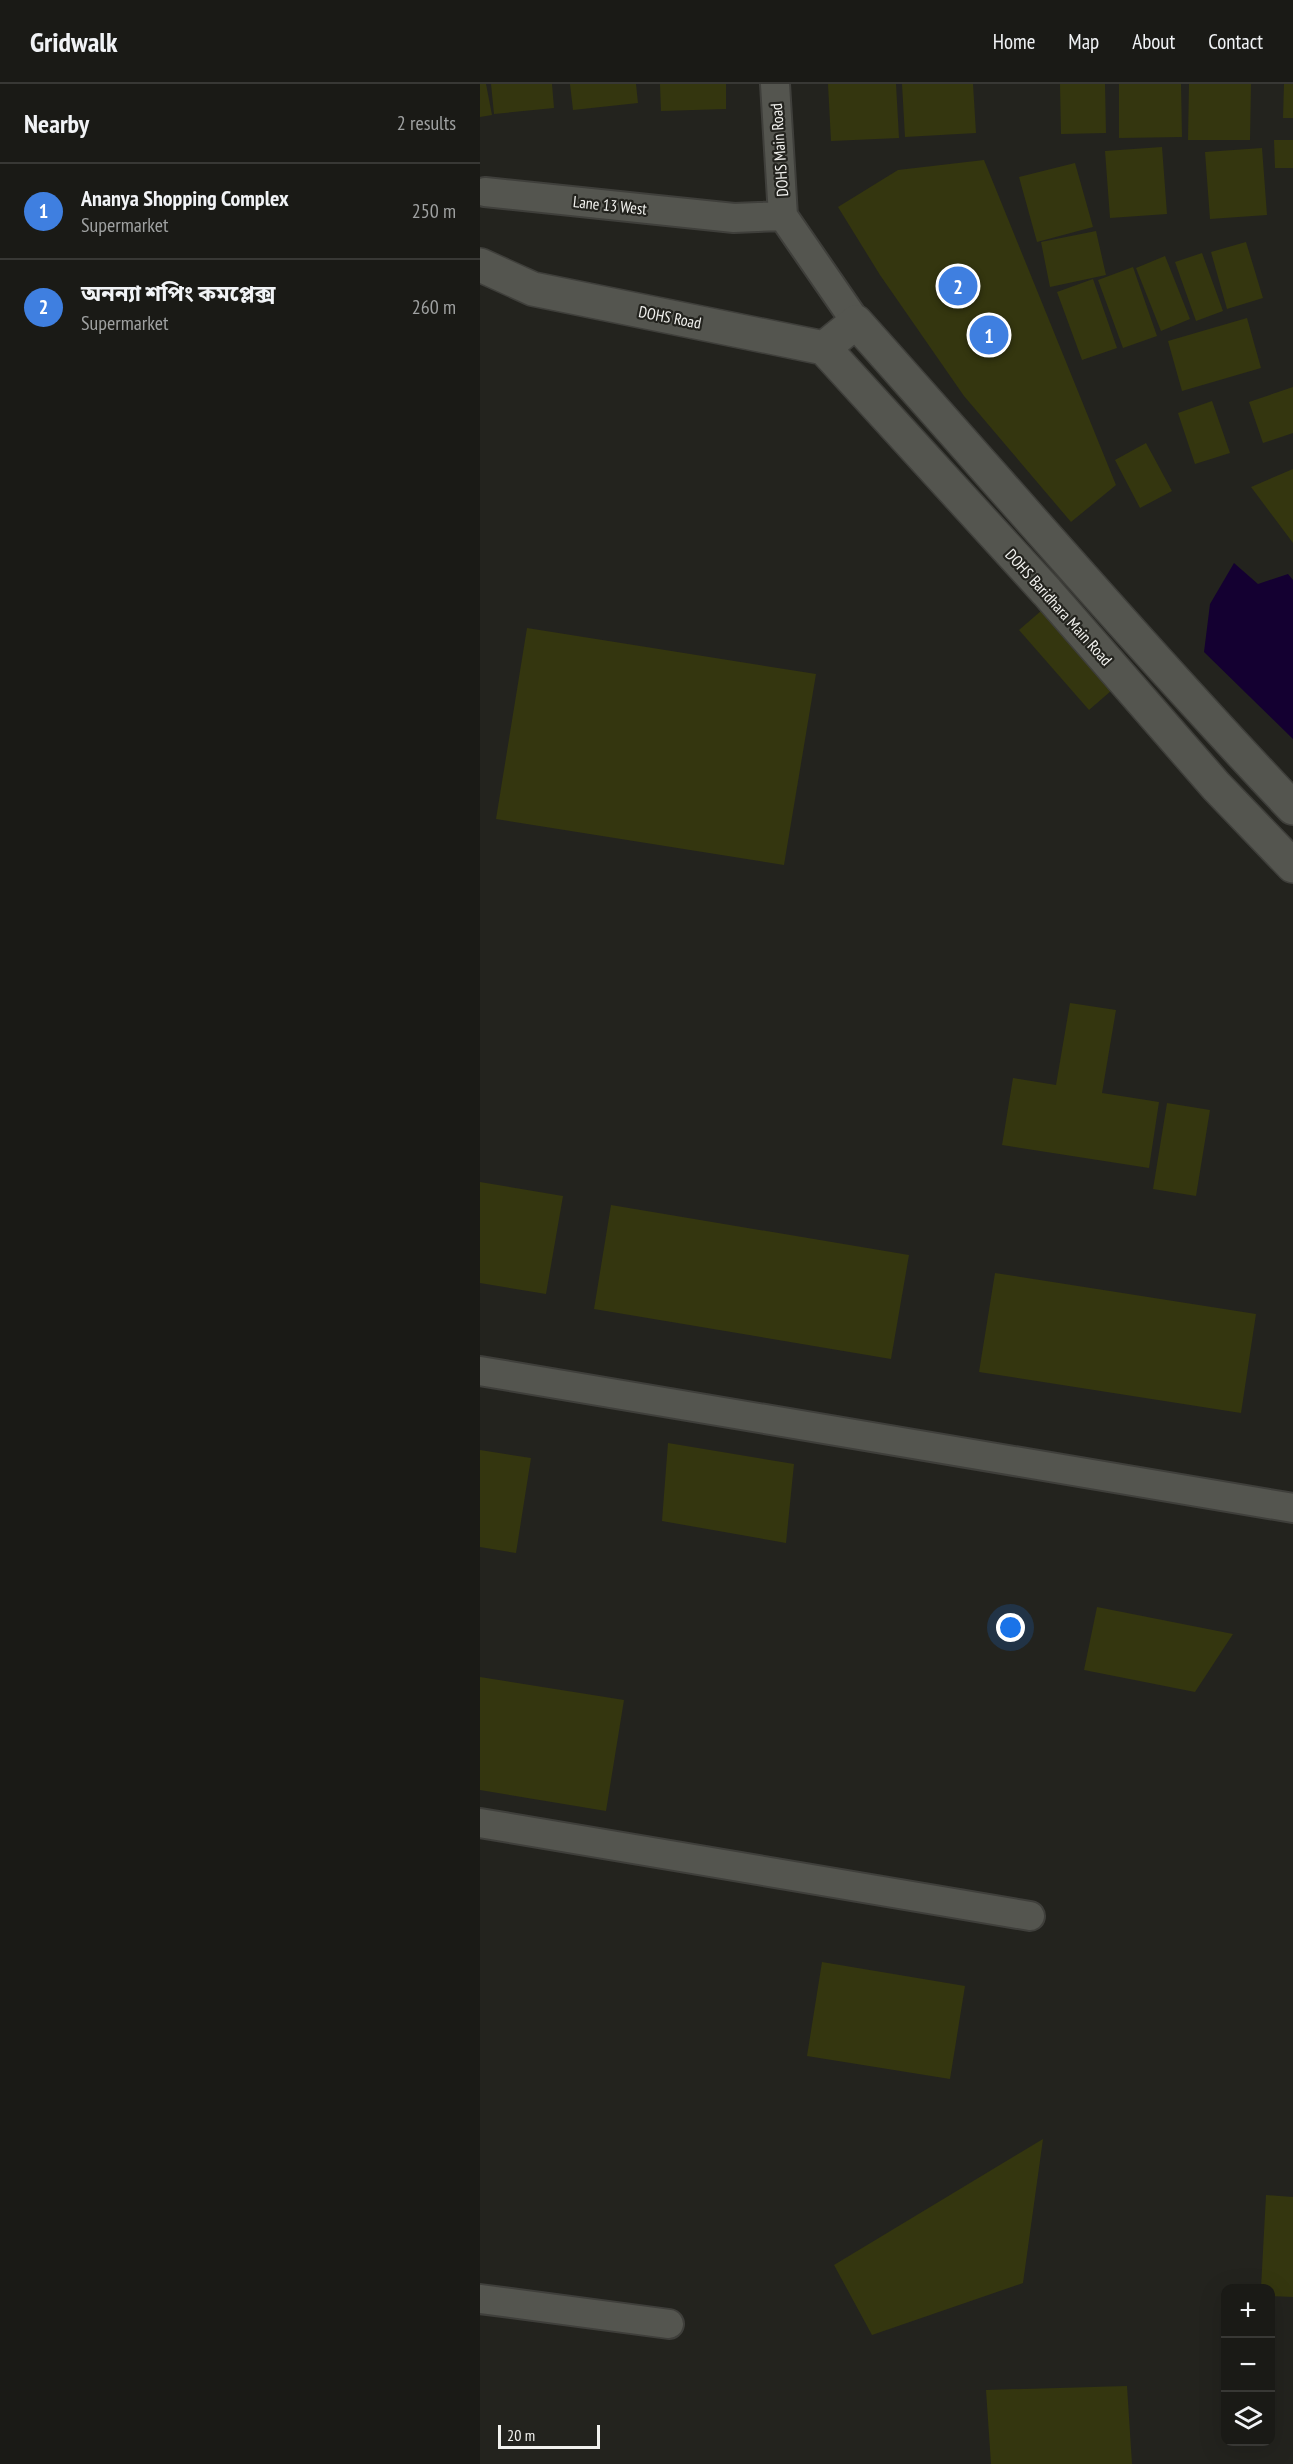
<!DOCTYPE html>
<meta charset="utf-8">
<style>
body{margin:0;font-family:"PT Sans Narrow","Noto Sans Bengali",sans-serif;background:#23231f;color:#f1f3f6}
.controls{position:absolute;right:18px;bottom:18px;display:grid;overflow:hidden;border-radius:12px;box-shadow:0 6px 24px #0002}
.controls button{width:54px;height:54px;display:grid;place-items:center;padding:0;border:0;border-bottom:2px solid #383835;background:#1a1a16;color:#f1f3f6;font:30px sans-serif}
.scale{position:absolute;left:18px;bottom:15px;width:102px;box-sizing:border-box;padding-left:6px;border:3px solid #f2f2ef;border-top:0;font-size:16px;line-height:21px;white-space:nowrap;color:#f2f2ef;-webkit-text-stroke:4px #23231e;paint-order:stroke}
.you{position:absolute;left:531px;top:1544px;width:21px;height:21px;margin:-15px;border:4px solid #fff;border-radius:50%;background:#1a73e8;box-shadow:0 0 0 9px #1a73e833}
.badge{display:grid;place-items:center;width:39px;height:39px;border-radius:50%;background:#bea9f5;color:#fff;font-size:20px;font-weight:700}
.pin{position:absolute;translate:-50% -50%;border:3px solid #fff;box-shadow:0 2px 6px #0006}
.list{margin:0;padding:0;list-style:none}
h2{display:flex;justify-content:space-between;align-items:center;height:78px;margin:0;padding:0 24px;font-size:26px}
h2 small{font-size:20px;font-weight:400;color:#9fa1a1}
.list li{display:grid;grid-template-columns:39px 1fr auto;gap:18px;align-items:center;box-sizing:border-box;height:96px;padding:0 24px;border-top:2px solid #383835}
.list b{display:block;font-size:22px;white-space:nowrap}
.list p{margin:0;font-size:20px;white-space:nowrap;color:#9fa1a1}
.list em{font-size:20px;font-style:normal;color:#9fa1a1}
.icon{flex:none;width:33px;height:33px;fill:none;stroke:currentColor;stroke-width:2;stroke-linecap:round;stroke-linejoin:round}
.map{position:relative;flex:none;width:813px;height:2380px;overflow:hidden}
header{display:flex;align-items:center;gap:36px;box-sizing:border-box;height:84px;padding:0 30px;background:#1a1a16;border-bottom:2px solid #383835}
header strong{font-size:28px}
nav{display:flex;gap:33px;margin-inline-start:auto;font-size:21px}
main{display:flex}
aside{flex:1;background:#1a1a16}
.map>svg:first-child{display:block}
.water{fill:#140031}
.building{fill:#34360f}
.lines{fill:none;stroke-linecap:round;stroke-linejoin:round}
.street-casing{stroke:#3f3f3b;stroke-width:32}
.secondary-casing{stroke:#3f3f3b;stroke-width:36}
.street{stroke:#54554f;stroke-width:28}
.secondary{stroke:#54554f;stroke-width:33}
.labels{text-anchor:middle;stroke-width:4.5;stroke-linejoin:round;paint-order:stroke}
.street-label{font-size:16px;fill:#f2f2ef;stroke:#23231e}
</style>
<header>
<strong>Gridwalk</strong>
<nav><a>Home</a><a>Map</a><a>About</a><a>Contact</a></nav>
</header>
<main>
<aside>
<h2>Nearby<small>2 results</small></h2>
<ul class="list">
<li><span class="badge" style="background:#3f7fe0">1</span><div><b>Ananya Shopping Complex</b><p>Supermarket</p></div><em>250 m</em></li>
<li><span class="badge" style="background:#3f7fe0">2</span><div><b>অনন্যা শপিং কমপ্লেক্স</b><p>Supermarket</p></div><em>260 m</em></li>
</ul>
</aside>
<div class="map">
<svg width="813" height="2380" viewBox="0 0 813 2380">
<rect width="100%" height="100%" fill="#23231e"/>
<path class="water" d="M754 479 778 500 808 490 813 496V655L724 568 730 520Z"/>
<path class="building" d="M0 0H6L12 31 0 33Z
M11 0H72L74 24 14 30Z
M90 0H156L158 19 93 26Z
M180 0H246V25L181 27Z
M348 0H416L419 54 351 57Z
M422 0H493L496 49 425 53Z
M580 0H625L626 49 581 50Z
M639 0H701L702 53 639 54Z
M709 0H771L770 56H708Z
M804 0H813V34H803Z
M794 56H813V84H795Z
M682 63 687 130 630 134 625 67Z
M782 64 787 131 730 135 725 68Z
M504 76 636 401 591 438 484 312 400 191 358 123 418 86Z
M595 79 613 143 557 158 539 93Z
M616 147 626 191 570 203 561 158Z
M766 158 783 214 747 225 731 168Z
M722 169 743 227 716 237 695 178Z
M685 172 710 235 681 247 656 184Z
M653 183 677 252 643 264 618 196Z
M613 195 637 264 602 276 577 208Z
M767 234 781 284 702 307 688 257Z
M813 303V349L783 359 769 318Z
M732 317 750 369 715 380 698 329Z
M666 359 692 407 660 424 635 376Z
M813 385V459L771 403Z
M569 520 639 600 609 626 539 546Z
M47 544 336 590 304 781 16 735Z
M590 919 636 926 622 1009 679 1018 669 1084 522 1061 533 994 576 1001Z
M687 1019 730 1026 716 1112 673 1105Z
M0 1098 83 1112 66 1210 0 1199Z
M131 1121 429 1171 411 1275 114 1225Z
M515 1189 776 1230 761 1329 499 1288Z
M188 1359 314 1380 306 1459 182 1437Z
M0 1366 51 1374 36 1469 0 1463Z
M617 1523 753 1550 715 1608 604 1586Z
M0 1593 144 1616 126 1727 0 1706Z
M342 1878 485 1902 470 1995 327 1972Z
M563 2055 543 2199 392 2251 354 2181Z
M786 2111 813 2113V2213L790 2212V2204H781Z
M647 2302 652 2380H511L506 2306Z"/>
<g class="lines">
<g class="street-casing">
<path id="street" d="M295 0 303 132
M5 108 254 134 303 132
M303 132 376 238
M0 1287 813 1424
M0 1739 550 1832
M0 2215 189 2240"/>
</g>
<g class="secondary-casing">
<path id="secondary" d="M0 181 53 205 344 264
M344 264 567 508 736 702 813 782
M344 264 376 238C521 400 663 566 813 724"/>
</g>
<use href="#street" class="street"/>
<use href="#secondary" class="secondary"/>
</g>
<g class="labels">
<g class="street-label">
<text transform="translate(299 66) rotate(-94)" y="6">DOHS Main Road</text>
<text transform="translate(130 121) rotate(6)" y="6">Lane 13 West</text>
<text transform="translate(190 233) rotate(11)" y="6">DOHS Road</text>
<text transform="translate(579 523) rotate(48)" y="6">DOHS Baridhara Main Road</text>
</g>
</g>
</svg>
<div class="controls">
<button>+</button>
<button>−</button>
<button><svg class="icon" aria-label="layers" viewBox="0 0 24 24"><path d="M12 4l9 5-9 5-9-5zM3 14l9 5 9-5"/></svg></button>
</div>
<div class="scale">20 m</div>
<div class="you"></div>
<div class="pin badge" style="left:509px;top:251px;background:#3f7fe0">1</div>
<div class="pin badge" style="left:478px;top:202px;background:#3f7fe0">2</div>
</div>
</main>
